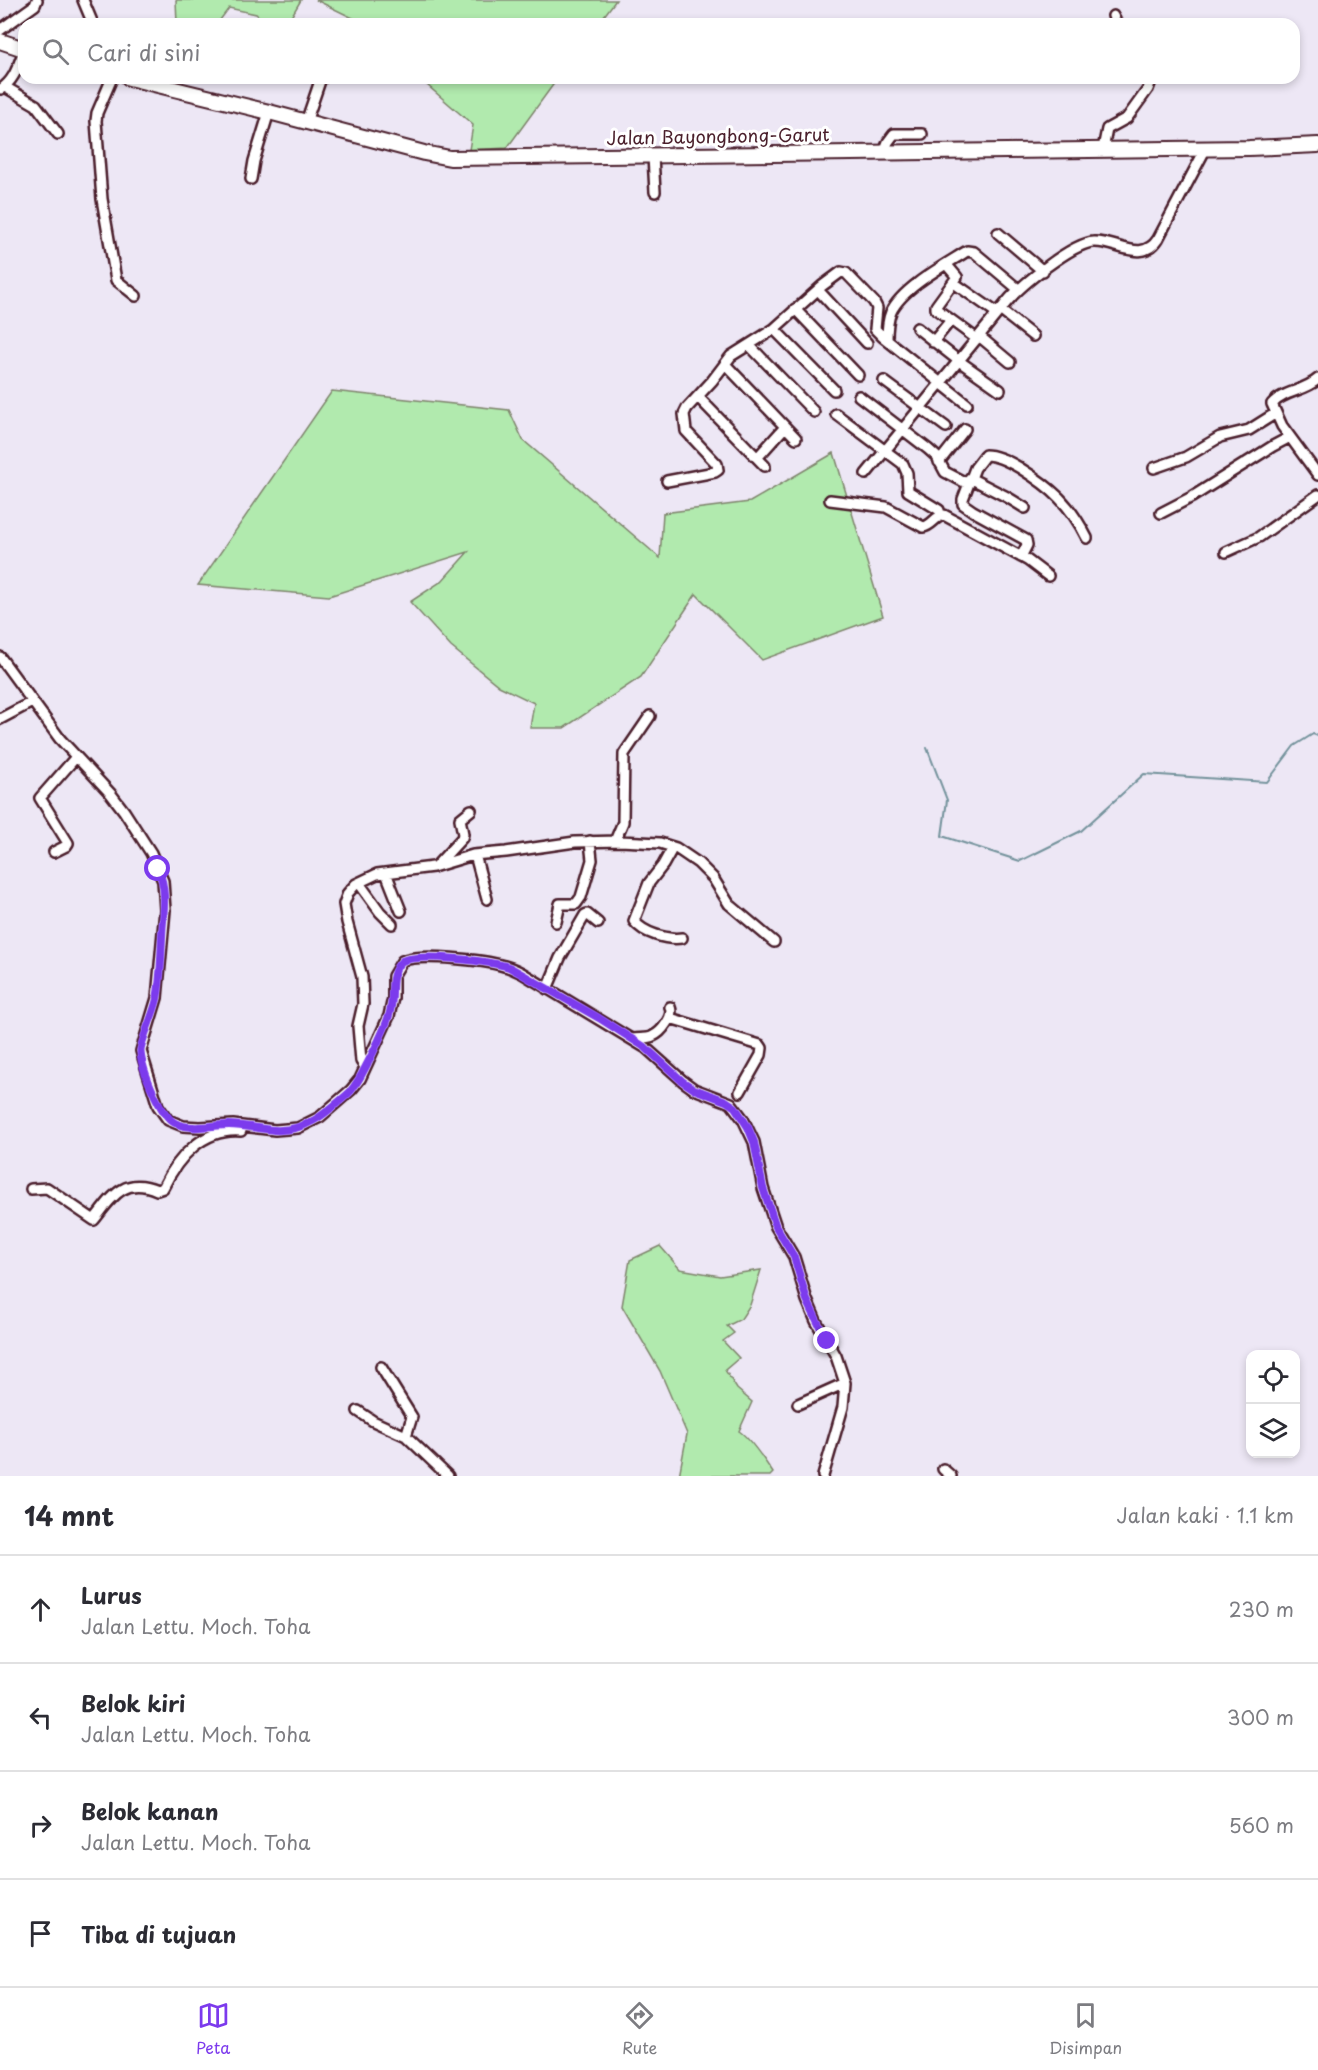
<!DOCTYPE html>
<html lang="id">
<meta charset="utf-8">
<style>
body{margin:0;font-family:"Playpen Sans",sans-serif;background:#f2f2f3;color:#2b2b33}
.controls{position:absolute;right:18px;bottom:18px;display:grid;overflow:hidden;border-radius:12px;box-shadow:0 3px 9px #0003}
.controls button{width:54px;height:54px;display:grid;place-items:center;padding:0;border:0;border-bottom:2px solid #e1e1e2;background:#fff;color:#2b2b33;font:30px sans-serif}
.stop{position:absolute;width:18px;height:18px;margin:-14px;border:4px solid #7c3aed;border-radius:50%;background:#fff}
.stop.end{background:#7c3aed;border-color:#fff;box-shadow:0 2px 6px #0008}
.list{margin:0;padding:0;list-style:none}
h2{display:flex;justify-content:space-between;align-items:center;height:78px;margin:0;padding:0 24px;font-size:26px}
h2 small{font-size:20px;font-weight:400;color:#7c7c81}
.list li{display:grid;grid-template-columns:39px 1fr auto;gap:18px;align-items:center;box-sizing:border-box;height:108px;padding:0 24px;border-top:2px solid #e1e1e2}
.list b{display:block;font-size:22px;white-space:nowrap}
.list p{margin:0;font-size:20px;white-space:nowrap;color:#7c7c81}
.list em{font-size:20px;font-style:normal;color:#7c7c81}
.icon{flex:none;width:33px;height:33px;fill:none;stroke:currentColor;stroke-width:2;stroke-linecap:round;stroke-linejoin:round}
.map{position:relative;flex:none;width:1318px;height:1476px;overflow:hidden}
.search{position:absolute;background:#fff;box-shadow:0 3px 9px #0003;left:18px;right:18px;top:18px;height:66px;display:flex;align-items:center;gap:15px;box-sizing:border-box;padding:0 21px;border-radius:18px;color:#7c7c81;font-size:22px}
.sheet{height:510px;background:#fff}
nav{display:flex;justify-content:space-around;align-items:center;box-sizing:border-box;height:84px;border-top:2px solid #e1e1e2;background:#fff;font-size:16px;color:#7c7c81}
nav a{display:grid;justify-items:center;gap:3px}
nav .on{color:#7c3aed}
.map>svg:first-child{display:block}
.green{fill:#b1eaae;stroke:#7e846c;stroke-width:1.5}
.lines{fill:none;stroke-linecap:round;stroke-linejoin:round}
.stream{stroke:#73929b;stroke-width:2}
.street-casing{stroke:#4a1f2b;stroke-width:14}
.primary-casing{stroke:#4a1f2b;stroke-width:18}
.street{stroke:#fff;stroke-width:9}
.primary{stroke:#fff;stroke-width:14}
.route{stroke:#7c3aed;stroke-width:8}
.labels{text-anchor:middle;stroke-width:6;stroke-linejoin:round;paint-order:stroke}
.street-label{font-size:18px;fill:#4a1f2b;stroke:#fff}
</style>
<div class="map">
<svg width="1318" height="1476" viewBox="0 0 1318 1476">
<rect width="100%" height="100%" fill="#ede7f5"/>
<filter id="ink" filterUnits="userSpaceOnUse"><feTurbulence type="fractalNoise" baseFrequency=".0167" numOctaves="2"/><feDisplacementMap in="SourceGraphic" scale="12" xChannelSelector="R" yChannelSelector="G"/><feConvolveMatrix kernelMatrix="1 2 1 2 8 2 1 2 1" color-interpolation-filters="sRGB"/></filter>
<g filter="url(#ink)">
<path class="green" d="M176 0H301L287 24H267L256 14 229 8 217 24H177Z
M316 0H616L598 24H365Z
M419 78H558L507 148 469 150 473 125Z
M332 391 509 410 523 440 660 558 663 513 750 502 834 453 883 616 762 660 696 594 641 677 564 728H530L534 703 499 686 451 647 410 602 442 581 468 552 329 596 198 585Z
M660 1246 680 1269 720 1276 761 1270 750 1305 741 1319 727 1326 734 1333 723 1341 739 1358 725 1370 737 1389 752 1402 739 1431C751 1439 765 1461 773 1473L770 1476H679L687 1434 660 1371 622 1306 630 1260Z"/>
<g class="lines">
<path class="stream" d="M927 748 947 800 942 836 1020 861 1081 831 1144 774 1267 782 1294 746 1313 734 1318 736"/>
<g class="street-casing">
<path id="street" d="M83 0 93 24
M1113 16 1117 24
M0 30 35 5 37 0
M112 78 97 113 96 121 102 199 116 280 136 296
M5 87 36 105 58 134
M1 89C15 80 18 65 24 51
M306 122 321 78
M1103 149 1107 129 1127 118 1148 89 1152 78
M884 152 888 142 894 134H922
M653 156 655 192
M251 179 254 161 269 112
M998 233 1043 271
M946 264 957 277 936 306V309L977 339
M954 283 997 313
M818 290 867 343
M795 309 858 375
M1000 310 1033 336
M917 328 959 361 1000 390
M774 329 834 390
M979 336 1010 362
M887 340C887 331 887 321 891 312 902 288 945 265 967 251L974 252 1018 289
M933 342 951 320
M749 345 814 412
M725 364 796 438
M1318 379C1305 391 1283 391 1272 404L1282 426 1318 475
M884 381 946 427
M859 396 928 449 937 457 945 472 968 484
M698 397 765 466
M836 414 903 464 907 473 908 491 939 510
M757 458 785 427
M939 462 965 429
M1154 468 1186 457 1220 437 1249 430 1276 413
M866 474 1006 303C1020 286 1072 243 1094 242 1117 241 1142 264 1158 239L1206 148
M970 478 1007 497 1025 508
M667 481 715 472 718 470 717 464 686 431 684 414 687 408 712 381 731 356 774 329 822 286 841 272 846 273 874 302 877 308 875 329 883 337 967 404
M830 500 886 507 923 527C932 526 935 516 944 515L1027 560 1048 576
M1161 513 1192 497 1273 446 1290 437
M1226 552 1259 537 1318 495
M1021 557 1027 545 1026 540 973 511 963 504V499L975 468 985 455C997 455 1010 462 1020 468 1052 488 1070 504 1087 538
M0 657 60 739 111 794 124 811 151 853 163 881 165 910 157 998 141 1051 158 1106 168 1120 183 1126 200 1127 233 1125 275 1130 298 1128 320 1117 351 1090 360 1079 389 1016 393 998V976L402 961C419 953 484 960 504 966 510 967 516 970 522 973L646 1048 683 1081 694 1089 731 1103 743 1119 754 1142 763 1188 776 1227 794 1257 807 1300 816 1321 836 1356 845 1383 843 1407 823 1476
M0 719 32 702
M615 841 623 822 624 754 650 716
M673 847 663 865 649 883 634 921C643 933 666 940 682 938
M54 852 66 846 68 843 40 798 76 757
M475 855 487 899
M438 864 462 838 463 834 460 819 471 810
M386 873 401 911
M359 883 380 912 392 924
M556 922 560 904H576L581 897 592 860 590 841
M547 989 560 958 585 915 587 914 598 923
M670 1018 760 1045 762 1048 761 1055 740 1092
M633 1039C639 1038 648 1039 653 1036 662 1032 674 1016 670 1007
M365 1067 361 1061 358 1026 363 1004 362 977 347 922 344 904 348 893 356 884 377 874 433 867 473 855 506 852 575 842 620 841 660 843 676 848 698 863 713 878 729 904 774 942
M31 1189 47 1188 94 1220C112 1197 124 1176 157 1190L163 1188C178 1157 203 1128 241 1131
M381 1367 412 1417 406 1436
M798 1404 845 1383
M358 1411 373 1421 406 1436 448 1476
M943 1469 951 1476"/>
</g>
<g class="primary-casing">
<path id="primary" d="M0 41 24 49
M129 78 269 112 424 153 450 158 1249 148 1318 145"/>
</g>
<use href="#street" class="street"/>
<use href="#primary" class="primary"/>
</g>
</g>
<g class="lines" filter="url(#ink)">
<path class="route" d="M158 869C168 892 163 912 162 936 161 957 161 979 157 999 153 1016 145 1031 141 1047 137 1061 161 1117 175 1123 192 1131 211 1125 229 1125 244 1125 259 1129 274 1130 306 1132 326 1113 349 1093 360 1082 386 1028 390 1012 395 994 387 975 402 961 421 953 488 961 509 967L599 1018 646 1048 682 1081 694 1089 726 1101 735 1107 748 1127 754 1142 763 1188 776 1227 794 1257 807 1300 827 1341"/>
</g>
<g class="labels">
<g class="street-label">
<text transform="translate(718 137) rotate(-1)" y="6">Jalan Bayongbong-Garut</text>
</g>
</g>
</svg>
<div class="controls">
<button><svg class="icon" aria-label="locate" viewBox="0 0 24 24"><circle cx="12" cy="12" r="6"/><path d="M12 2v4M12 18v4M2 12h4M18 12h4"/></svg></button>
<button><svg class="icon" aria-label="layers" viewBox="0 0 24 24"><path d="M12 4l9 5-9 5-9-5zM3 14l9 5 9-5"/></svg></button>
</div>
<div class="stop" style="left:158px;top:869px"></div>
<div class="stop end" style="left:827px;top:1341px"></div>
<div class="search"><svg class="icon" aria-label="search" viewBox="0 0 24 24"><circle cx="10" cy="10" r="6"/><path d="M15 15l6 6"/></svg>Cari di sini</div>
</div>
<section class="sheet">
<h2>14 mnt<small>Jalan kaki · 1.1 km</small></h2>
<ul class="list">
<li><svg class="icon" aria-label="ahead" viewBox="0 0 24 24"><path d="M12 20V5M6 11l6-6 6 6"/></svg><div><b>Lurus</b><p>Jalan Lettu. Moch. Toha</p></div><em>230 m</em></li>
<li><svg class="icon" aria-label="left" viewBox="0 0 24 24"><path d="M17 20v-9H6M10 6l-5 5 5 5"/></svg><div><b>Belok kiri</b><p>Jalan Lettu. Moch. Toha</p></div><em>300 m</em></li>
<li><svg class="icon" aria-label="right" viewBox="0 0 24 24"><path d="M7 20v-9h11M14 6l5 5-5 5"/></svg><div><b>Belok kanan</b><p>Jalan Lettu. Moch. Toha</p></div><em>560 m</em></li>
<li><svg class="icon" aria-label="arrive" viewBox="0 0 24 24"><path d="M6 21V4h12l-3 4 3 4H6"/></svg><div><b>Tiba di tujuan</b></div></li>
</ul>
</section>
<nav>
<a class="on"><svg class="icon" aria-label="map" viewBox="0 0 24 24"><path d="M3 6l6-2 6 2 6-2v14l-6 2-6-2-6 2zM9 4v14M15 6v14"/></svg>Peta</a>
<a><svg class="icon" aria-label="directions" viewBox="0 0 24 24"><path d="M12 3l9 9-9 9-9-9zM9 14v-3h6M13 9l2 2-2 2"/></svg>Rute</a>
<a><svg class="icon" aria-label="saved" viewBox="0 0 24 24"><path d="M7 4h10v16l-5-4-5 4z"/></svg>Disimpan</a>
</nav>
